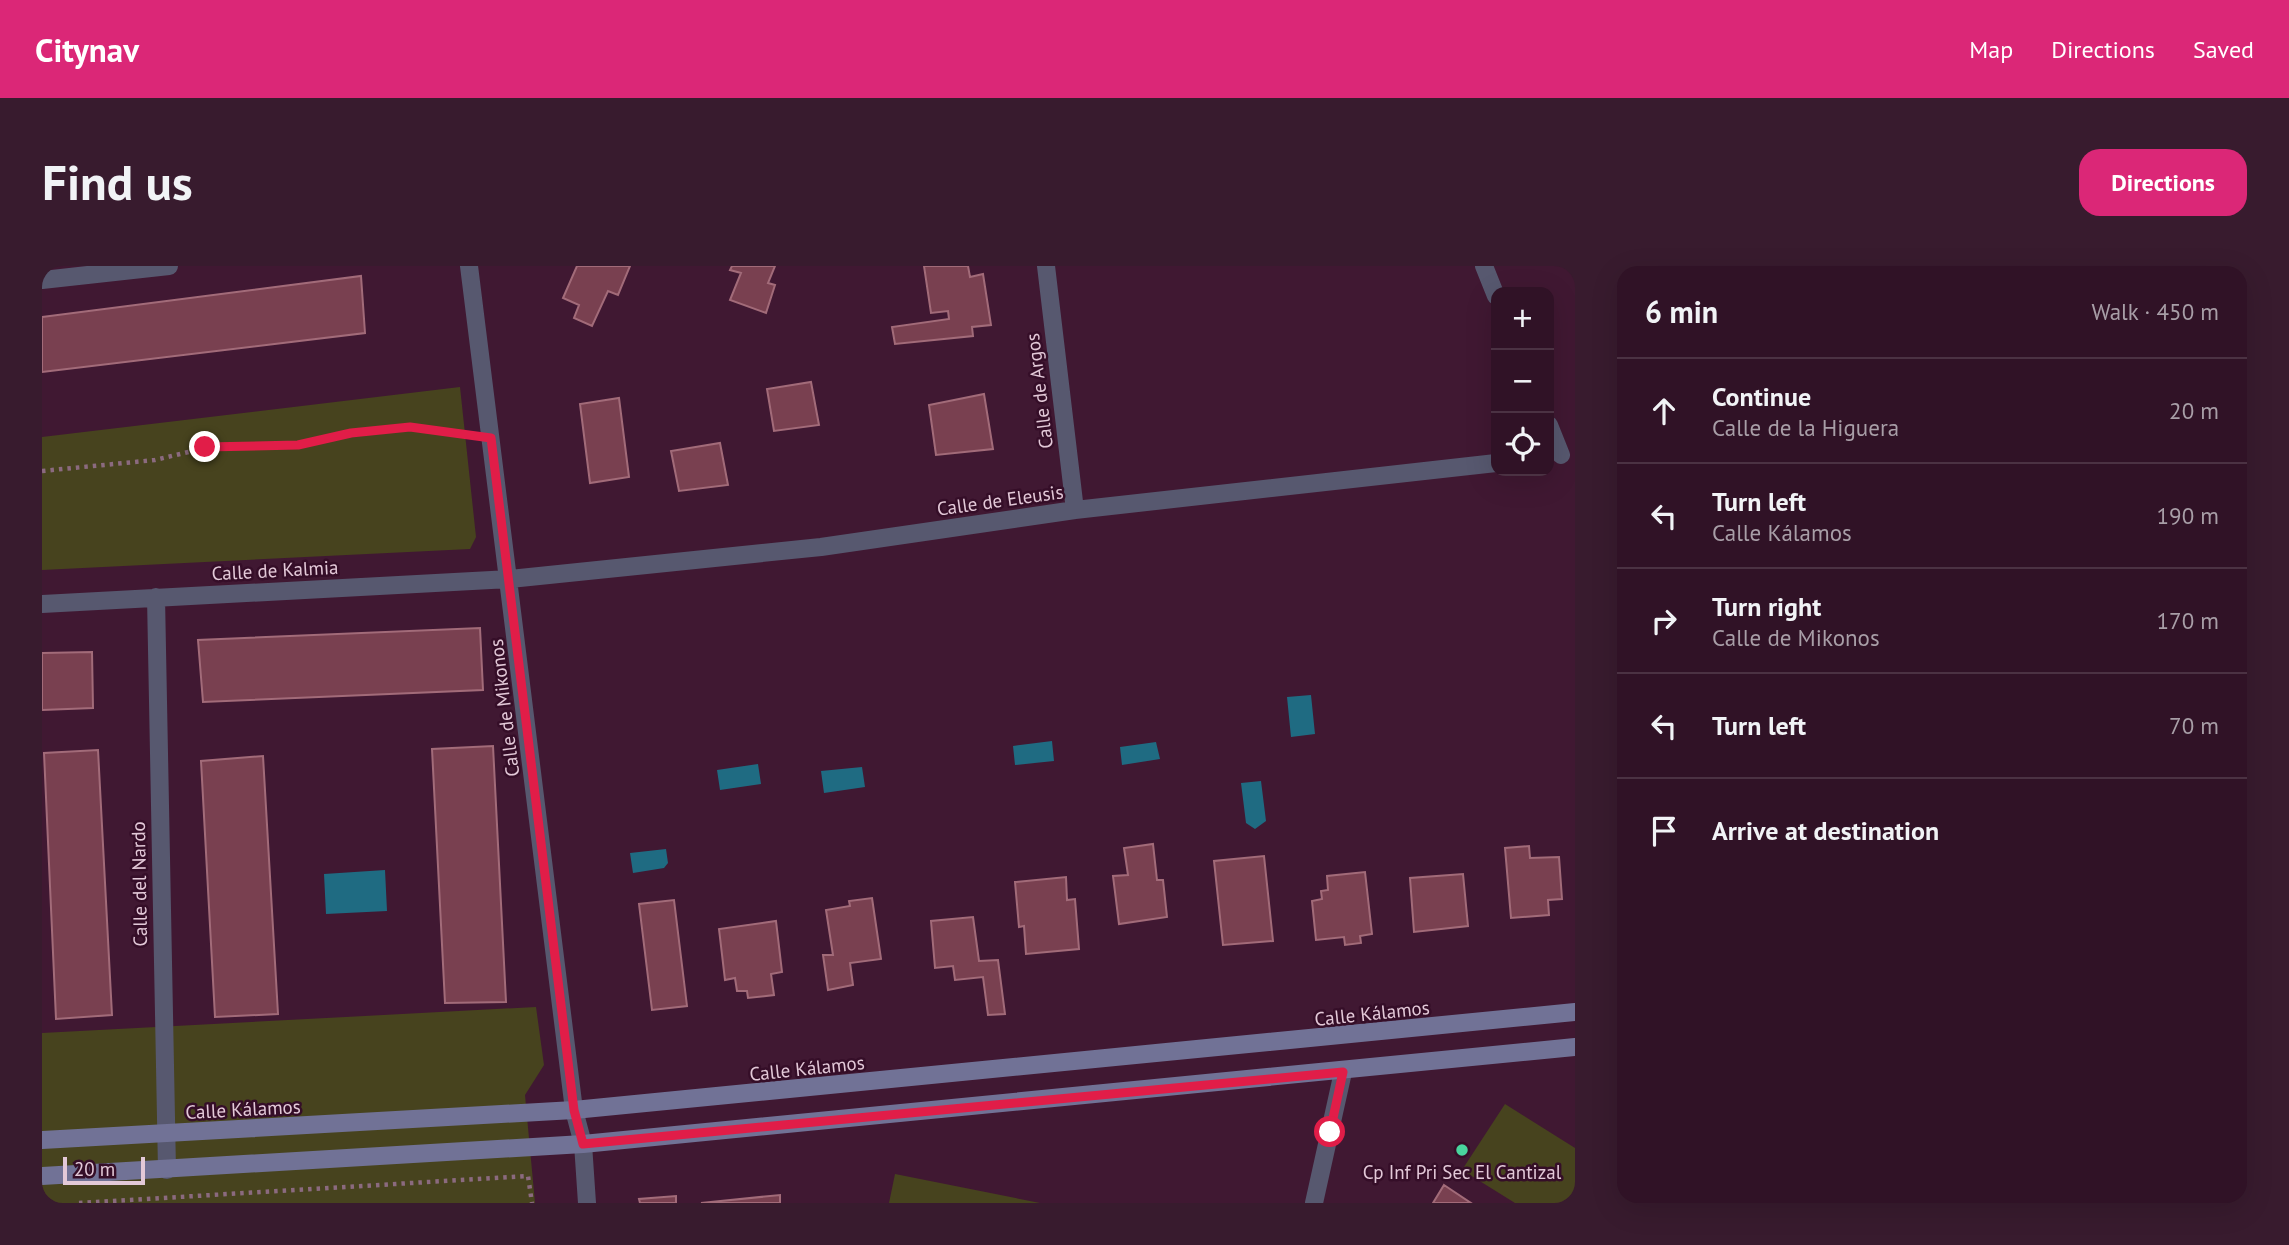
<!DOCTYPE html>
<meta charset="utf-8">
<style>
body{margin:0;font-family:"PT Sans",sans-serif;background:#381b2e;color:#f1f3f6}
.controls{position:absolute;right:21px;top:21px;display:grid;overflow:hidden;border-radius:14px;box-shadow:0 7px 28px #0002}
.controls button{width:63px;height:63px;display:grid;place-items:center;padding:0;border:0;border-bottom:2px solid #4b3243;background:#301226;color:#f1f3f6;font:35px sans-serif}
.scale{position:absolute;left:21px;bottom:18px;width:82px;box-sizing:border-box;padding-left:7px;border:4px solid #e3c9d8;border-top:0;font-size:19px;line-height:24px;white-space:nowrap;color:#e3c9d8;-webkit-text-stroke:5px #350e28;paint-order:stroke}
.stop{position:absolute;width:21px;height:21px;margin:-16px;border:5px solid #e11d48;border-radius:50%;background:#fff}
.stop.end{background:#e11d48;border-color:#fff;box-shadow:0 2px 7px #0008}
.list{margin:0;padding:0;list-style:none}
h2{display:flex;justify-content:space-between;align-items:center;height:91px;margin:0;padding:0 28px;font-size:30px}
h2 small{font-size:23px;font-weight:400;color:#a89ea7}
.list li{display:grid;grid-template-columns:46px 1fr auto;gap:21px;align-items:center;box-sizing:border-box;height:105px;padding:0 28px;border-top:2px solid #4b3243}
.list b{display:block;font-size:26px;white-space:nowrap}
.list p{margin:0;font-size:23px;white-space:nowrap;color:#a89ea7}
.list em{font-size:23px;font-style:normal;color:#a89ea7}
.icon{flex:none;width:38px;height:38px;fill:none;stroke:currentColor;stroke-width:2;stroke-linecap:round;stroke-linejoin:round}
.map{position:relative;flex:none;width:1533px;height:937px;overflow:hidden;border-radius:21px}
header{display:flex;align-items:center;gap:42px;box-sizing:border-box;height:98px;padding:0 35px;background:#db2777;color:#fff}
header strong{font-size:33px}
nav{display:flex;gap:38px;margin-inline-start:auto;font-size:24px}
.intro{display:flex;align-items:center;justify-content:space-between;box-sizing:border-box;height:168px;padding:0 42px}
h1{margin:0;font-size:49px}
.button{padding:18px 32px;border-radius:21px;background:#db2777;color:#fff;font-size:24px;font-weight:700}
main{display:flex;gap:42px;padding:0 42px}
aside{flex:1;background:#301226;border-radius:21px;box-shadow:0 7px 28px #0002}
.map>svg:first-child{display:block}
.green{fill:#47431e}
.water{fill:#1f6b82}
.building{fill:#794050;stroke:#a26b79;stroke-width:2}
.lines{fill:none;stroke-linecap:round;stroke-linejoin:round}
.path{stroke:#8b6a7f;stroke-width:4.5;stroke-dasharray:3.5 5;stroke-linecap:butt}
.minor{stroke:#57586f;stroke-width:18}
.secondary{stroke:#717296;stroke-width:18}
.route{stroke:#e11d48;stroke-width:9}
.poi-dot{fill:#49d49d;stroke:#350e28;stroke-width:2.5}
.labels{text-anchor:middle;stroke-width:5;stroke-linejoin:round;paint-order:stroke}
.street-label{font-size:19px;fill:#e3c9d8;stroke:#350e28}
.poi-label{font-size:19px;fill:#e3c9d8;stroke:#350e28}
</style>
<header>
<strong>Citynav</strong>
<nav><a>Map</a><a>Directions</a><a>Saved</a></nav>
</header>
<div class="intro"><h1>Find us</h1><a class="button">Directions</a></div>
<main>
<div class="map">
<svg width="1533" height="937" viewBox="0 0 1533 937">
<rect width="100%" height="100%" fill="#401832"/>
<path class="green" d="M418 121 434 271 428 283 0 304V171Z
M494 741 502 799 483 829 493 937H0V767Z
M1463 838 1533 882V937H1473L1420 904Z
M853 908 998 937H847Z"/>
<path class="water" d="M1269 429 1273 468 1249 471 1245 431Z
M1010 475 1012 495 973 499 971 480Z
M1114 476 1118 493 1080 499 1078 481Z
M716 498 719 518 678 524 675 504Z
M820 501 823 521 782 527 779 505Z
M1219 515 1224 555 1213 563 1204 557 1199 517Z
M624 583 626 597 622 602 591 607 588 587Z
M343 604 345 645 284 648 282 608Z"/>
<path class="building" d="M535 0H588L576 29 566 25 550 60 532 52 537 39 521 32Z
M690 0H733L726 17 733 19 724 47 688 34 699 7 688 4Z
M882 0H926L928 11 941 8 949 59 930 61 931 70 853 78 850 61 907 53 906 45 889 47Z
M319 10 323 67 0 106V51Z
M769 116 777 159 732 165 725 123Z
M942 128 951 183 894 189 887 139Z
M577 132 587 211 548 217 538 138Z
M678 177 686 219 637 225 629 185Z
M438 362 441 424 161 436 156 374Z
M50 386 51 442 0 444V387Z
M451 480 464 736 403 737 390 483Z
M56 484 70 749 14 753 2 487Z
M221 490 236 748 173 751 159 495Z
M1111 578 1115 614H1121L1125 651 1077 658 1071 610 1086 609 1082 582Z
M1487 580 1488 592 1517 591 1520 633 1506 634 1507 649 1469 652 1463 582Z
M1222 590 1231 675 1181 679 1172 595Z
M1323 606 1330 668 1318 670 1319 677 1303 679 1302 671 1274 674 1270 635 1280 633 1279 625 1286 624 1285 610Z
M1421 608 1426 660 1372 666 1368 612Z
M1024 611 1025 634 1033 633 1037 683 984 688 982 660 977 661 973 616Z
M830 632 839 693 808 697 811 719 786 724 781 689H791L784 644 808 640 807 635Z
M632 634 645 740 610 744 597 638Z
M931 651 937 695 956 694 963 748 946 749 941 711 913 714 911 700 893 702 889 655Z
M734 655 740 706 729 708 732 729 706 732 705 725H695L693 712 683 714 677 663Z
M1402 919 1429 937H1391Z
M738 929V937H659Z
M634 930V937H598L597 933Z"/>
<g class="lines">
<path class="path" d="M0 205 113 194 163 182 256 179 309 167 368 161 425 168
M37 937 486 910 490 937"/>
<path class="minor" d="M427 0 532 844 541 878 545 937
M1004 0 1033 244
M1442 0 1454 30
M0 14 127 0
M1507 159 1519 189
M114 331 125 904
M0 338 468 313 779 281 1033 244 1454 197
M1272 937 1301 806"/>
<path class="secondary" d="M0 874 532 844 1533 746
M0 910 541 878 1533 781"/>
</g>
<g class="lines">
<path class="route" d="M163 181 256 179 309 167 368 161 449 172 532 844 541 878 1301 806 1288 866"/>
</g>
<circle class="poi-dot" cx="1420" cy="884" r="7"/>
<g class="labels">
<g class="street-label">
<text transform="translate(997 125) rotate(-97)" y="7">Calle de Argos</text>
<text transform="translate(958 234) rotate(-8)" y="7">Calle de Eleusis</text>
<text transform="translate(233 304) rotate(-3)" y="7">Calle de Kalmia</text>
<text transform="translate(462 442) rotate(-97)" y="7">Calle de Mikonos</text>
<text transform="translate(97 618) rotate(-91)" y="7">Calle del Nardo</text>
<text transform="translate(1330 747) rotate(-6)" y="7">Calle Kálamos</text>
<text transform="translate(765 802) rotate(-6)" y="7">Calle Kálamos</text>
<text transform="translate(201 843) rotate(-3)" y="7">Calle Kálamos</text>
</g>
<g class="poi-label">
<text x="1420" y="913">Cp Inf Pri Sec El Cantizal</text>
</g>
</g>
</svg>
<div class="controls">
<button>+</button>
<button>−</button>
<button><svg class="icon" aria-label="locate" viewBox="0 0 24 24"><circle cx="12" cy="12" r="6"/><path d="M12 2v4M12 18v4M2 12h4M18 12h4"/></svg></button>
</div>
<div class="scale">20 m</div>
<div class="stop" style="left:1288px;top:866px"></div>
<div class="stop end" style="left:163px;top:181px"></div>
</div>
<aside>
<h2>6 min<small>Walk · 450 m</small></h2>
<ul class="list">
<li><svg class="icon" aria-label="ahead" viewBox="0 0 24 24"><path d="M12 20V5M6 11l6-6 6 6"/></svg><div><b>Continue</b><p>Calle de la Higuera</p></div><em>20 m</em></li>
<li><svg class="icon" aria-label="left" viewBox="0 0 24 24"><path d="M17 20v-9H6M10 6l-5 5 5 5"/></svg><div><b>Turn left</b><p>Calle Kálamos</p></div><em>190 m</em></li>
<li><svg class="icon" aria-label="right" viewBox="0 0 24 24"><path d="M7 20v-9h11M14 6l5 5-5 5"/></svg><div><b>Turn right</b><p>Calle de Mikonos</p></div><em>170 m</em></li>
<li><svg class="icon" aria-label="left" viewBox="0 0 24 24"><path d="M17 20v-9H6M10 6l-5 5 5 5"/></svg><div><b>Turn left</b></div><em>70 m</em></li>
<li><svg class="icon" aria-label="arrive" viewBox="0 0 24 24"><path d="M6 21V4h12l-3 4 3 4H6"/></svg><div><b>Arrive at destination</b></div></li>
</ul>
</aside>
</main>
